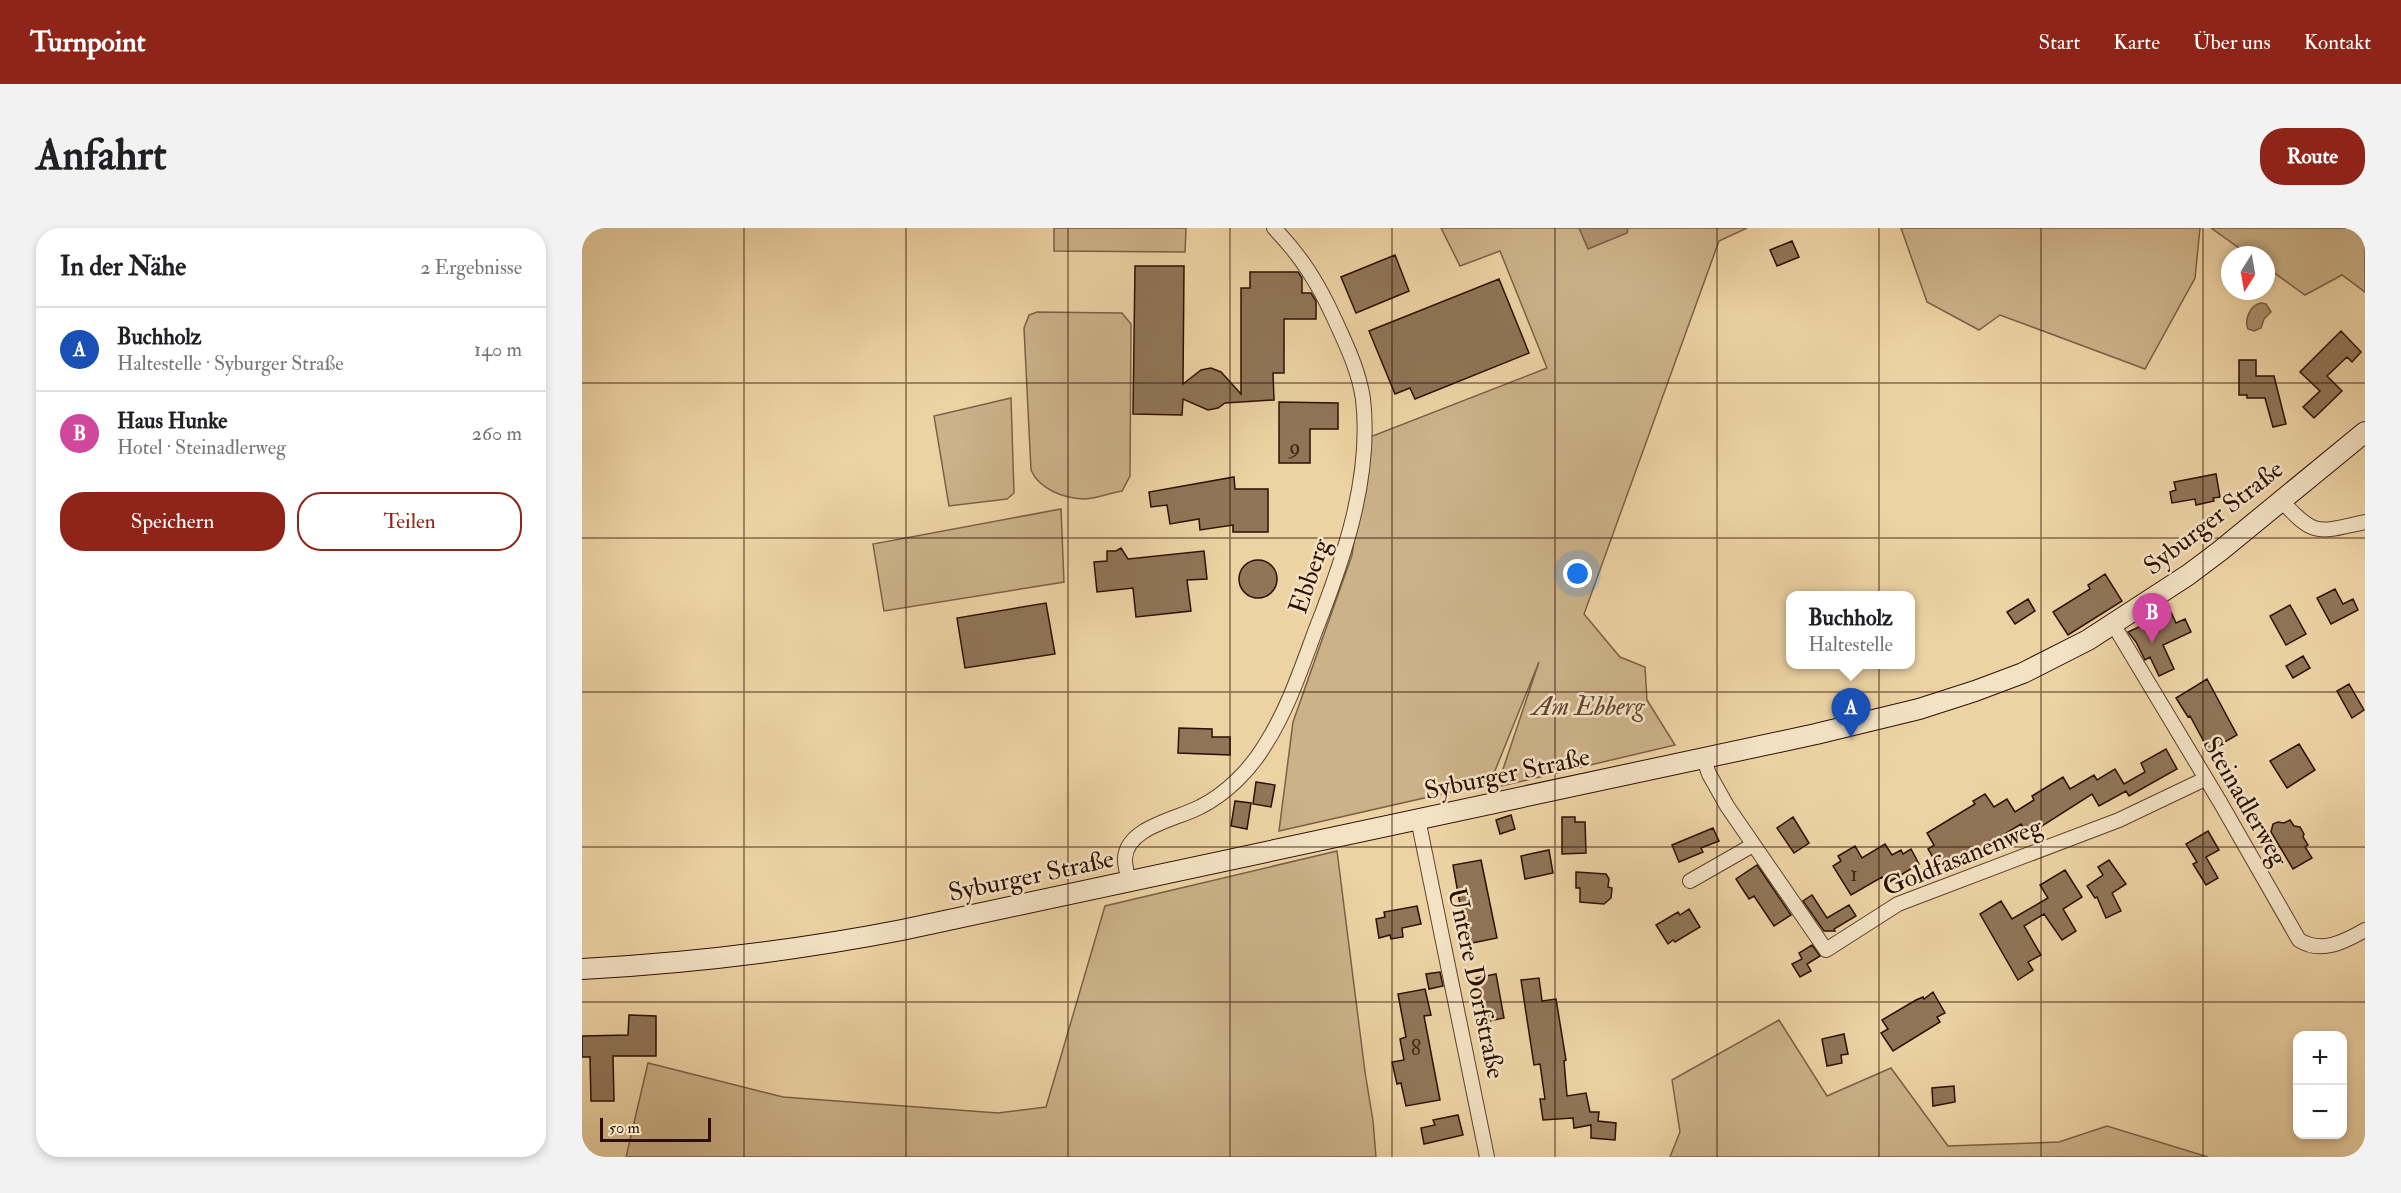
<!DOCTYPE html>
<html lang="de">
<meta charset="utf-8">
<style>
body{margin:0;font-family:"IM FELL Double Pica",serif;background:#f2f2f2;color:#202124}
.controls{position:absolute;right:18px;bottom:18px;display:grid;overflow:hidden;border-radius:12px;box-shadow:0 3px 9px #0003}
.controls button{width:54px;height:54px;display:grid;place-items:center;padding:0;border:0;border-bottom:2px solid #e0e0e0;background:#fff;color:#202124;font:30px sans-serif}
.compass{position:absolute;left:1639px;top:18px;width:54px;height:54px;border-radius:50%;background:#fff;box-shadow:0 3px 9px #0003;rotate:191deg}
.scale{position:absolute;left:18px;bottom:15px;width:111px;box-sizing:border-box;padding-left:6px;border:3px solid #2c0f03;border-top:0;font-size:16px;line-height:21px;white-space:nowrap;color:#2c0f03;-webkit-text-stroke:4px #f3e2c4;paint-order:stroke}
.you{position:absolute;left:996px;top:346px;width:21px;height:21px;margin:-15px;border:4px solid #fff;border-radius:50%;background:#1a73e8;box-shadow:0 0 0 9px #1a73e833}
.badge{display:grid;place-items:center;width:39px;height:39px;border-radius:50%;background:#8f2418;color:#fff;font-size:20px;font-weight:700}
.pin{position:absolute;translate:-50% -50px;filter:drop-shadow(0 2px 3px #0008)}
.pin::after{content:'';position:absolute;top:32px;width:21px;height:18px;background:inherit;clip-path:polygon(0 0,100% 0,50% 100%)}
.popup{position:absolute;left:1204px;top:363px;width:129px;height:78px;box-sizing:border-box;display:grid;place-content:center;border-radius:12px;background:#fff;filter:drop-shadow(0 2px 4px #0005);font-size:20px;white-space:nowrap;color:#757577}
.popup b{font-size:22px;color:#202124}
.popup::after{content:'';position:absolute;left:50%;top:100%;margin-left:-12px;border:12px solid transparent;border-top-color:#fff}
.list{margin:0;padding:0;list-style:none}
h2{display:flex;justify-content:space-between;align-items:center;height:78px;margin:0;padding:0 24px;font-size:26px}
h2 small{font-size:20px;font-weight:400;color:#757577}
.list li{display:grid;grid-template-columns:39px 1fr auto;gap:18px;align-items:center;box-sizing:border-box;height:84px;padding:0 24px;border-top:2px solid #e0e0e0}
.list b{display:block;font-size:22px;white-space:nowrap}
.list p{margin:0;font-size:20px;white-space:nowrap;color:#757577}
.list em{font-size:20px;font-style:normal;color:#757577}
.actions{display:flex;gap:12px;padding:18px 24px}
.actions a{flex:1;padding:14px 0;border:2px solid #8f2418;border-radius:24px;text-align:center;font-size:21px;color:#8f2418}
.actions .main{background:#8f2418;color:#fff}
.map{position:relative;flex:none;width:1783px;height:929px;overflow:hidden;border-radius:24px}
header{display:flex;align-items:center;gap:36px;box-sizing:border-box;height:84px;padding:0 30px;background:#8f2418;color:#fff}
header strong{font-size:28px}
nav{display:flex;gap:33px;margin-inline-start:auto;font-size:21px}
.intro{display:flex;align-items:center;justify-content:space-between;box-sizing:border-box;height:144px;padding:0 36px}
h1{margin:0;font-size:42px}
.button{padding:15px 27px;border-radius:24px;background:#8f2418;color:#fff;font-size:21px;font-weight:700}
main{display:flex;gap:36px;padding:0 36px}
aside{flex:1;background:#fff;border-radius:24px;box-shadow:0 3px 9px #0003}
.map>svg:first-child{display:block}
.green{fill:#ccb289;stroke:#7c6046;stroke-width:1.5}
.water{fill:#ab906d;stroke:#785c43;stroke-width:1.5}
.building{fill:#907557;stroke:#2c0f03;stroke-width:1.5}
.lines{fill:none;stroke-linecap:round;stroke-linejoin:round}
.street-casing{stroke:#5c402b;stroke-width:16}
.secondary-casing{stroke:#2c0f03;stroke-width:22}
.street{stroke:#f3e2c4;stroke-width:14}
.secondary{stroke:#f3e2c4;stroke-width:20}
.grid{fill:none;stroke:#2c0f03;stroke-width:1.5;stroke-opacity:0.55}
.labels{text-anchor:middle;stroke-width:5;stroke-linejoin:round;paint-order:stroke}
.number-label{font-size:22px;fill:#452818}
.street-label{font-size:26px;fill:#2c0f03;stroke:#f3e2c4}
.park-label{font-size:26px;font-style:italic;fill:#644832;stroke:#f3e2c4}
</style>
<header>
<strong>Turnpoint</strong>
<nav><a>Start</a><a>Karte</a><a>Über uns</a><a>Kontakt</a></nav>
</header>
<div class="intro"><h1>Anfahrt</h1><a class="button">Route</a></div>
<main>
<aside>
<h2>In der Nähe<small>2 Ergebnisse</small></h2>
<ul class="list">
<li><span class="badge" style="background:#1a4fb4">A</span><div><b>Buchholz</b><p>Haltestelle · Syburger Straße</p></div><em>140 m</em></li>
<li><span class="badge" style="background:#d1479c">B</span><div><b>Haus Hunke</b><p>Hotel · Steinadlerweg</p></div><em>260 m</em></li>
</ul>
<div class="actions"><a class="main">Speichern</a><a>Teilen</a></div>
</aside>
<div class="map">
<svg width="1783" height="929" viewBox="0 0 1783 929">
<rect width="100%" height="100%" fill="#edd3a4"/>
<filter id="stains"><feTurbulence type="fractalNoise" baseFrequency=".00333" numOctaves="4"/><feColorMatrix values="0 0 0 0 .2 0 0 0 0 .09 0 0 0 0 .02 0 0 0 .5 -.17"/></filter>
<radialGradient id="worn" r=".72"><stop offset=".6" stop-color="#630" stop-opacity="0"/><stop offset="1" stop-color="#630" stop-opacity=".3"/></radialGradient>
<path class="green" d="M472 0H604L603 24 472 23Z
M859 0H1165L1137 13 1002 386 1038 429 1063 439 1065 472 1093 517 915 559 957 434 908 555 697 603 711 494 770 327 788 209 965 140 918 23 878 38Z
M1319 0H1618L1613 50 1563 141 1418 87 1397 102 1345 74Z
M1629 0H1783V64L1760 47 1723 67 1684 39V27H1667Z
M455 84 540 85 549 96 548 248 540 263C528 265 513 271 501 271 481 270 457 261 449 242L442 100 447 87Z
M429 170 432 265 425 271 367 278 352 188Z
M479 281 482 354 302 383 291 316Z
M755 623 783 844 791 893 794 929H44L66 835 201 869 416 885 464 879 523 678Z
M1197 792 1245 868 1309 840 1366 918 1477 914 1525 898 1626 929H1088L1098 904 1090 852Z"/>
<path class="water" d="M997 0H1046L1045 5 1006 21Z
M1679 75 1684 76 1689 84 1682 91 1679 100 1672 103 1666 101C1662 92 1668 77 1679 75Z"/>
<path class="building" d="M1210 13 1217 29 1195 38 1188 22Z
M813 27 827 63 774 85 759 49Z
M553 38H602L601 156 619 142 629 140 639 144 659 166V60H668V44H716L720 50V65H729L734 73V91H702V145H691L692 172 643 175 636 180 626 182 601 171 600 187 551 186Z
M917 51 947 125 833 171 828 160 813 166 787 103Z
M1759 103 1779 124 1770 134 1765 129 1745 148 1760 163 1732 190 1721 179 1738 163 1718 144Z
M1657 132H1674V148H1692L1704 196 1691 199 1683 170H1665V167H1657Z
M697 174 756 175V201H728V235H697Z
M1634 246 1638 269 1631 270 1632 273 1614 277 1613 271 1590 275 1588 264 1594 262 1592 254Z
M652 249 653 261H686V304H651V297L618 302 617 291 588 296 585 277 569 279 567 264Z
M539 320 546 331 622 323 625 351 605 352 609 383 554 389 551 360 515 364 512 334 525 333V323H534Z
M657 351a19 19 0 1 1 38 0a19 19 0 1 1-38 0Z
M1523 346 1540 373 1486 407 1471 384 1508 361 1506 357Z
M1753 361 1761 376 1771 371 1776 382 1749 396 1735 370Z
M1446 371 1453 383 1433 396 1425 384Z
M464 375 473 426 383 440 375 390Z
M1708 377 1724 406 1704 417 1688 388Z
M1589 384 1594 395 1603 391 1609 404 1581 417 1592 441 1577 448 1568 429 1563 432 1554 414 1546 404Z
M1721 428 1728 440 1711 450 1704 438Z
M1625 451 1655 507 1627 523 1608 488 1606 489 1594 470Z
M1767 456 1782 482 1770 490 1755 463Z
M597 500 630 501V509H648V527L596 525Z
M1717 516 1733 542 1705 560 1688 533Z
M1584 521 1595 541 1547 568 1544 563 1517 578 1510 566 1446 607 1439 596 1367 640 1360 629 1353 633 1346 621 1352 617 1345 605 1393 576 1391 573 1403 566 1412 579 1425 571 1433 584 1452 572 1450 568 1481 549 1488 561 1512 547 1515 552 1533 541 1542 556 1563 544 1559 535Z
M674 554 693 557 689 579 671 576Z
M653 573 669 575 665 601 649 598Z
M929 587 933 601 918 606 914 592Z
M980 589H993V594H1003L1004 625 980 626Z
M1211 589 1227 615 1212 625 1195 600Z
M1708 592 1712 598 1718 599 1722 606 1721 609 1726 617 1723 619 1730 630 1711 641 1689 604 1691 596 1696 594 1702 595Z
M1131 600 1137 613 1119 620 1121 624 1097 634 1090 617Z
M1626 603 1637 622 1624 629 1636 650 1624 657 1611 636 1615 634 1604 616Z
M1303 616 1310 627 1319 622 1321 626 1329 621 1337 636 1304 656 1300 649 1269 667 1251 638 1259 633 1256 628 1273 618 1280 630Z
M967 622 971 645 943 651 939 628Z
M899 632 915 710 885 716 871 637Z
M1527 632 1544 656 1530 665 1539 683 1524 690 1515 669 1513 670 1505 658 1521 647 1516 639Z
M1175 637 1209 687 1192 698 1172 668 1167 671 1154 651Z
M1483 642 1500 669 1481 681 1494 703 1480 712 1462 686 1442 698 1459 727 1446 734 1451 742 1436 752 1398 686 1419 673 1430 691 1466 670 1458 657Z
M994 644 1024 646 1027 651 1026 659 1030 660 1029 670 1022 676 998 674V660H994Z
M1230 667 1245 690 1267 677 1274 688 1252 701 1253 703H1242L1221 673Z
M835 678 839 696 820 700 821 709 809 711 808 707 797 710 794 691 803 689 802 684Z
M1107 681 1118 699 1093 714 1091 712 1086 716 1074 697 1096 684 1098 687Z
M1230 717 1238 728 1225 736 1229 743 1218 749 1210 736 1220 731 1217 725Z
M858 744 861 758 847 761 844 746Z
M914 746 922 790 902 794 894 750Z
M957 750 960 773 974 771 984 832 982 833 985 868 1004 865 1008 884H1017L1016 893 1034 895 1033 912 1009 910V897L992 900 991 890 961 892 958 871H963L958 836 952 837 939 752Z
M843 761 849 787 842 788 858 872 824 878 819 855 815 856 810 834 822 832 818 811 824 809 816 766Z
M1351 764 1363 785 1355 789 1358 794 1311 823 1299 805 1306 801 1300 792 1334 772 1341 769 1342 771Z
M47 787 74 788V828H31L32 873H9L8 829H0V808L46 807Z
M1262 806 1266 826 1259 827 1260 835 1245 838 1240 811Z
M1372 858 1373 874 1351 878 1350 860Z
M876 887 881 907 842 916 839 900 853 897 851 892Z"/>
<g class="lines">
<g class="street-casing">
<path id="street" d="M1699 272C1733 310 1736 304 1783 294
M1531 396 1638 574 1717 712C1739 726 1762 714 1783 702
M1122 531 1127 546 1145 578 1244 722 1316 676 1537 592 1623 551
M836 591 905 929
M547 653C545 646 543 638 543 631 544 599 596 591 618 579 644 566 668 542 683 517 706 481 719 441 734 401 762 330 790 249 781 171 777 143 764 116 752 90 736 55 719 28 692 0
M1108 653 1171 617"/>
</g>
<g class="secondary-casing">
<path id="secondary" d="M0 741C110 735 212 723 320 702L1234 506 1337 481 1393 463 1441 445 1506 412 1606 347 1638 323 1783 204"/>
</g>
<use href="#street" class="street"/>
<use href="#secondary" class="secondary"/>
</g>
<path class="grid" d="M162 0V929M324 0V929M486 0V929M648 0V929M810 0V929M973 0V929M1135 0V929M1297 0V929M1459 0V929M1621 0V929M0 155H1783M0 310H1783M0 464H1783M0 619H1783M0 774H1783"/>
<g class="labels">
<g class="number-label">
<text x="713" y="226">9</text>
<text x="1272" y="653">1</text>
<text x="834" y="827">8</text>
</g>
<g class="street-label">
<text transform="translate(1631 289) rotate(-38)" y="9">Syburger Straße</text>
<text transform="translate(727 348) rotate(-71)" y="9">Ebberg</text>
<text transform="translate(925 545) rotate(-12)" y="9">Syburger Straße</text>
<text transform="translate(1664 573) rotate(60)" y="9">Steinadlerweg</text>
<text transform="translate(1380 628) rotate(-22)" y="9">Goldfasanenweg</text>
<text transform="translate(449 647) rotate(-12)" y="9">Syburger Straße</text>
<text transform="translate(895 755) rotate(78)" y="9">Untere Dorfstraße</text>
</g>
<g class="park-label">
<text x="1006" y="487">Am Ebberg</text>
</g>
</g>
<rect width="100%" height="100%" filter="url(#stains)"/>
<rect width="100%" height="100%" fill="url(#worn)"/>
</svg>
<div class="controls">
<button>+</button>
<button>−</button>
</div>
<svg class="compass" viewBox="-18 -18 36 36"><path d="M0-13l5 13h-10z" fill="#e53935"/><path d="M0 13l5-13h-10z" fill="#757577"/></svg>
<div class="scale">50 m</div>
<div class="you"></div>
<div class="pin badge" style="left:1269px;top:510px;background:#1a4fb4">A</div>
<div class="popup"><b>Buchholz</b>Haltestelle</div>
<div class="pin badge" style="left:1570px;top:415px;background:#d1479c">B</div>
</div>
</main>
